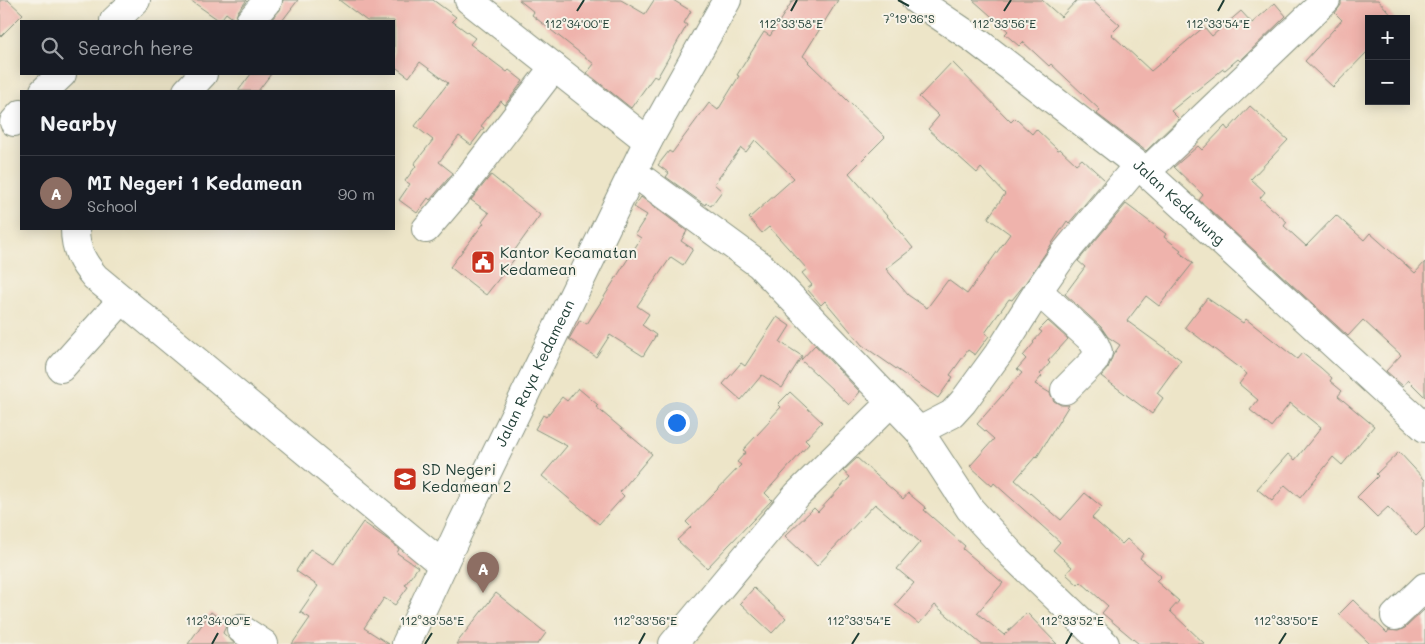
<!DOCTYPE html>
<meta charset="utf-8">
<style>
body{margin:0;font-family:Mali,sans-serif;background:#242831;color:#f1f3f6}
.controls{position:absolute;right:15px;top:15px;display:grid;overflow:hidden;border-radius:0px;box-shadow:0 2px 12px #0003}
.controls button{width:45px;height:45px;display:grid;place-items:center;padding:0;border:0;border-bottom:1px solid #363941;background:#171b24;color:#f1f3f6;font:25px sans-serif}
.you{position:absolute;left:676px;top:422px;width:18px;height:18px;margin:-12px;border:4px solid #fff;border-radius:50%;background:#1a73e8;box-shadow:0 0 0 8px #1a73e833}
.badge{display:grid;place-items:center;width:32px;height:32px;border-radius:50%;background:#c8321e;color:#fff;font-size:16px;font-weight:700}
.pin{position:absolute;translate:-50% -41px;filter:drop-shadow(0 1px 2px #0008)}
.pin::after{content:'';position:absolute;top:26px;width:18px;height:15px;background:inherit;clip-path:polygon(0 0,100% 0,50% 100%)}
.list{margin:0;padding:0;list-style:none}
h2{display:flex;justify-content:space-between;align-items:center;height:65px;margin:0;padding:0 20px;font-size:21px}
h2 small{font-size:16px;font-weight:400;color:#9ea1a6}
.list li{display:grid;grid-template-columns:32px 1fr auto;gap:15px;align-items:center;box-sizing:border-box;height:75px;padding:0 20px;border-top:1px solid #363941}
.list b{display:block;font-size:19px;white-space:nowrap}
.list p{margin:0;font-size:16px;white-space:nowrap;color:#9ea1a6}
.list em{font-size:16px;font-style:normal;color:#9ea1a6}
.icon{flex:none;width:28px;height:28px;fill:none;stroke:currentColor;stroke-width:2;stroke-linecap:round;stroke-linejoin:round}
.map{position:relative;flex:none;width:1425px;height:644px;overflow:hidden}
.search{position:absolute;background:#171b24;box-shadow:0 2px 12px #0003;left:20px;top:20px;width:375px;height:55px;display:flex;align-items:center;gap:12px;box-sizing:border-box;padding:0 18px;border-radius:0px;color:#9ea1a6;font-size:19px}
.panel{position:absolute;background:#171b24;box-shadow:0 2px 12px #0003;left:20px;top:90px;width:375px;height:140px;border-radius:0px}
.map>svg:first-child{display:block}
.building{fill:#efb3ac}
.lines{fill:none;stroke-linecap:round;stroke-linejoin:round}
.minor-casing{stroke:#86917e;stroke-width:30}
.major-casing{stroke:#86917e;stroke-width:30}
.highway-casing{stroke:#86917e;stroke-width:30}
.minor{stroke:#fff;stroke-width:28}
.major{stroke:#fff;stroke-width:28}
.highway{stroke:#fff;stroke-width:28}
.ticks{fill:none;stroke:#1f3d34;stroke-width:2}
.labels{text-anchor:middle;stroke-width:4;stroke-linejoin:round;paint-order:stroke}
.street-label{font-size:15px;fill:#1f3d34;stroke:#f7f3e8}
.poi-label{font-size:15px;fill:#1f3d34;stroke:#f7f3e8;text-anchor:start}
.ticks-label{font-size:12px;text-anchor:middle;fill:#1f3d34;stroke:#f7f3e8;stroke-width:4;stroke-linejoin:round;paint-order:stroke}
</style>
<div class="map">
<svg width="1425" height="644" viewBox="0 0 1425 644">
<rect width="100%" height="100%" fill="#f7f3e8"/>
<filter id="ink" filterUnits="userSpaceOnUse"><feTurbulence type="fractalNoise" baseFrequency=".02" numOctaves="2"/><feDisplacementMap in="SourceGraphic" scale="10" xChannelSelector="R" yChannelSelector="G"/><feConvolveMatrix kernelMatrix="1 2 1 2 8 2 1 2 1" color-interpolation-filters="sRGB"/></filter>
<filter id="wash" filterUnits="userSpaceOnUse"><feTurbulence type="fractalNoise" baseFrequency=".0096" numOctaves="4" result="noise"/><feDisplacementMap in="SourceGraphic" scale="20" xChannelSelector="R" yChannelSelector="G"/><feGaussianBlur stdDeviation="1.12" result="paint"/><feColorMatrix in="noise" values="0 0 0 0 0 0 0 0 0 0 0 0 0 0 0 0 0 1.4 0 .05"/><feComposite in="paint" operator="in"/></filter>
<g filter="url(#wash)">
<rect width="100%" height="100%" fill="#ede5c8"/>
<g id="blocks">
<path class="building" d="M0 0H8L23 14 0 37Z
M190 0H247L238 11 235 20 226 13 220 21Z
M283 0H298L282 21H270L280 10Z
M339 0H433L456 17 452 21 475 38 470 44 507 72 509 70 523 81 505 105 501 101 481 126 484 128 471 145 459 136 439 162 453 173 430 200 428 198 417 213 399 200 410 184 405 181 416 166 414 164 433 140 415 126 448 83 420 62 409 77 394 66V21H367Z
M519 0H621L645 14 654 0H673L691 11 684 23 687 25 657 78 654 76 631 108 587 73 594 64 532 15 534 12Z
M793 0H838L803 56 809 61 808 62 885 137 849 173 887 216 913 248 886 269 908 295 927 308 948 280 967 294 1010 234 988 218 1005 194 981 168 977 173 928 129 939 116 919 97 952 62 1011 122 1015 118 1032 134 1036 129 1058 150 1060 149 1076 164 1082 159 1105 180 1069 223 1067 221 1024 285 1012 300 1009 299 985 333 989 336 975 355 968 350 950 375 953 377 938 398 862 345 825 301 821 305 807 289 812 285 802 273 807 269 769 227 762 233 749 218 794 178 755 140 746 152 741 148 714 184 722 191 711 206 706 203 705 205 666 177 669 173 658 165 669 151 672 153 709 103 718 110 739 76 737 75 764 32 770 36Z
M973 0H1042L1061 17 1077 0H1092L1120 25 1111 34 1151 71 1204 27 1212 36 1241 11 1252 23 1275 3 1286 16 1240 61 1238 59 1225 70 1223 69 1171 111 1179 119 1146 151 1097 114 1100 110 1051 64 1049 66 1023 42 1019 46 1005 34 1008 31Z
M1341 0H1378L1395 19H1369V50L1333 87 1305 61 1342 20 1335 13 1341 5Z
M251 74H271L258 91H238Z
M1250 106 1288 140 1251 179 1265 192 1260 198 1287 222 1284 226 1306 246 1336 215 1364 240 1370 233 1415 273 1425 262V397L1408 380 1403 386 1386 371 1401 355 1363 320 1348 336 1199 200 1203 195 1174 167 1198 146 1202 150 1225 126 1228 130Z
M491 175 540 215 512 254 516 257 486 295 450 267 484 223 482 222 489 213 471 200Z
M641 197 687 231 681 241 693 249 683 265 671 257 637 306 649 314 642 325 656 335 643 356 610 335 596 357 569 339 580 320 587 324 641 238 635 234 647 215 634 207Z
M1126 204 1166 234 1164 237 1181 250 1179 252 1193 263 1159 306 1146 296 1127 321 1181 360 1157 393 1163 398 1152 414 1101 376 1108 368 1113 355 1120 345 1108 337 1101 327 1065 294 1085 267 1078 261Z
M1207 298 1243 323 1246 319 1297 359 1302 353 1321 368 1332 378 1330 381 1342 391 1338 396 1374 426 1342 465 1333 457 1300 498 1285 485 1272 501 1257 489 1288 454 1295 460 1321 428 1290 403 1271 427 1250 410 1258 400 1239 384 1247 374 1185 327Z
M777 317 790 326 780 342 802 356 782 388 762 375 741 400 723 384 741 363 745 366Z
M1048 321 1068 339 1048 361 1050 363 1040 374 1042 376 1035 384 1050 393 1054 401 1061 405H1069L1037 457 1036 456 1015 480 1061 520 1085 493 1102 507 1092 518 1122 544 1127 539 1143 554 1140 558 1161 576 1156 581 1179 601 1170 611 1205 644H1139L1102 613 1108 606 1081 582 1078 585 1066 574 1072 567 1053 550 1060 542 994 483 992 486 970 466 994 439 977 424 1022 373 1017 369 1026 359 1023 356 1034 343 1033 342 1042 332 1039 330Z
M815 345 860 392 849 405 801 360Z
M578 388 598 405 596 407 652 454 620 492 624 496 599 524 542 476 567 446 535 429 543 415 546 417 562 397 567 401Z
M790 392 822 422 805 440 809 444 765 493 772 500 707 568 677 540 691 527 686 522 741 465 737 462 746 452 743 450 771 420 770 419 781 407 778 404Z
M1399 452 1425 480V527L1416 536 1388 507 1377 517 1357 497 1378 476 1376 474Z
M857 458 903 499 908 493 926 508 924 510 965 546 963 549 1003 583 977 613 1004 635 1027 613 1057 644H981L935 605 919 624 895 605 914 583 897 569 920 542 875 504 817 566 785 536 814 508 818 512 850 477 843 471Z
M363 522 390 541 399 549 397 553 418 567 405 585 408 587 395 605 384 598 364 628 389 644H292L310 618 300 612 318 586 296 571 310 549 334 564Z
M754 588 786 618 772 633 740 603Z
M496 593 546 633 538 644H456Z
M1353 600 1387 633 1389 630 1398 631 1405 628 1425 609V644H1370L1339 614Z
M211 612 227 624 223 633 235 644H188Z"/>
</g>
</g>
<g filter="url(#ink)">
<use href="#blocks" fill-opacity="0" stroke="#86917e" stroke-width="1"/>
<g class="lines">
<g class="minor-casing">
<g id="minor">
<path id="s1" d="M916 0 974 39 1138 165 1425 428"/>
<path d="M114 21 136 0"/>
<path d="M250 21 268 0"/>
<path d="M44 91 62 74"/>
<path d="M187 91 203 74"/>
<path d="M14 122 21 114"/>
<path d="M633 172 760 265 919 431 970 509 1012 555 1105 644"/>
<path d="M1146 172 1326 0"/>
<path d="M75 229C75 249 82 262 95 277L443 565"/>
<path d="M426 229 461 188 554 67"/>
<path d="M1038 291 1091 339 1095 345 1098 352 1094 361 1065 390"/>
<path d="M61 368 122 300"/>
<path d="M919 431 952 414 963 402 1001 350 1038 291 1063 255 1138 165"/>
<path d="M1395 616 1425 587"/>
<path d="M241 629 264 644"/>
<path d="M673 644 797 495 891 402"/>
</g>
</g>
<g class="major-casing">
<path id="major" d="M469 0 648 141"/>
</g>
<g class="highway-casing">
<g id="highway">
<path id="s2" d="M406 644 461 526 648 141 727 0"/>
</g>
</g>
<use href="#minor" class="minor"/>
<use href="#major" class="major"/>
<use href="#highway" class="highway"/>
</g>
</g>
<path class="ticks" d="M898 0 909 6M577 11 584 0M791 11 797 0M1004 11 1011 0M1218 11 1224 0M212 644 218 633M425 644 432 633M639 644 645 633M852 644 859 633M1066 644 1072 633M1279 644 1286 633"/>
<defs>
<g id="civic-square" transform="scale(1.25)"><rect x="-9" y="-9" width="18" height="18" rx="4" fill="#c8321e" stroke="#f7f3e8"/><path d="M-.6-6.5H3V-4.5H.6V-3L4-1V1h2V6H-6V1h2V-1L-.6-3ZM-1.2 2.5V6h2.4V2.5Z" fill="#fff"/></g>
<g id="school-square" transform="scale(1.25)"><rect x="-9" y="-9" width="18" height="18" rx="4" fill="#c8321e" stroke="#f7f3e8"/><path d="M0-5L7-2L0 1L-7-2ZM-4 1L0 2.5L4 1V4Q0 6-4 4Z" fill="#fff"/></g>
</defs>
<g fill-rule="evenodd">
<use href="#civic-square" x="483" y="262"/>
<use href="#school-square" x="405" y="479"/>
</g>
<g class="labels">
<g class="street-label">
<text dy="5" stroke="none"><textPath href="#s1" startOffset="332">Jalan Kedawung</textPath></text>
<text dy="5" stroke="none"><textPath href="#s2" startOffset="300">Jalan Raya Kedamean</textPath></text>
</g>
<g class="poi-label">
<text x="500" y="258">Kantor Kecamatan<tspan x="500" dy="17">Kedamean</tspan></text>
<text x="422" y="475">SD Negeri<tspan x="422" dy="17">Kedamean 2</tspan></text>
</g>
</g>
<g class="ticks-label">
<text x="909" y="23">7°19'36"S</text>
<text x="577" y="28">112°34'00"E</text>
<text x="791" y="28">112°33'58"E</text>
<text x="1004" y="28">112°33'56"E</text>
<text x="1218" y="28">112°33'54"E</text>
<text x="218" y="625">112°34'00"E</text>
<text x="432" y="625">112°33'58"E</text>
<text x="645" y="625">112°33'56"E</text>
<text x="859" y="625">112°33'54"E</text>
<text x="1072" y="625">112°33'52"E</text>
<text x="1286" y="625">112°33'50"E</text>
</g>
</svg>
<div class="controls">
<button>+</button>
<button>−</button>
</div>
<div class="you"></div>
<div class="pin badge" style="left:483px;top:593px;background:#8d6e63">A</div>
<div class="search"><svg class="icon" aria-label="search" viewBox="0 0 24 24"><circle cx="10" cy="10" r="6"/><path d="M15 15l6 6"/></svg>Search here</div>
<section class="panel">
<h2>Nearby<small></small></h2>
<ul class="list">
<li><span class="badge" style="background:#8d6e63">A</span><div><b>MI Negeri 1 Kedamean</b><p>School</p></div><em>90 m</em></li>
</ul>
</section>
</div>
